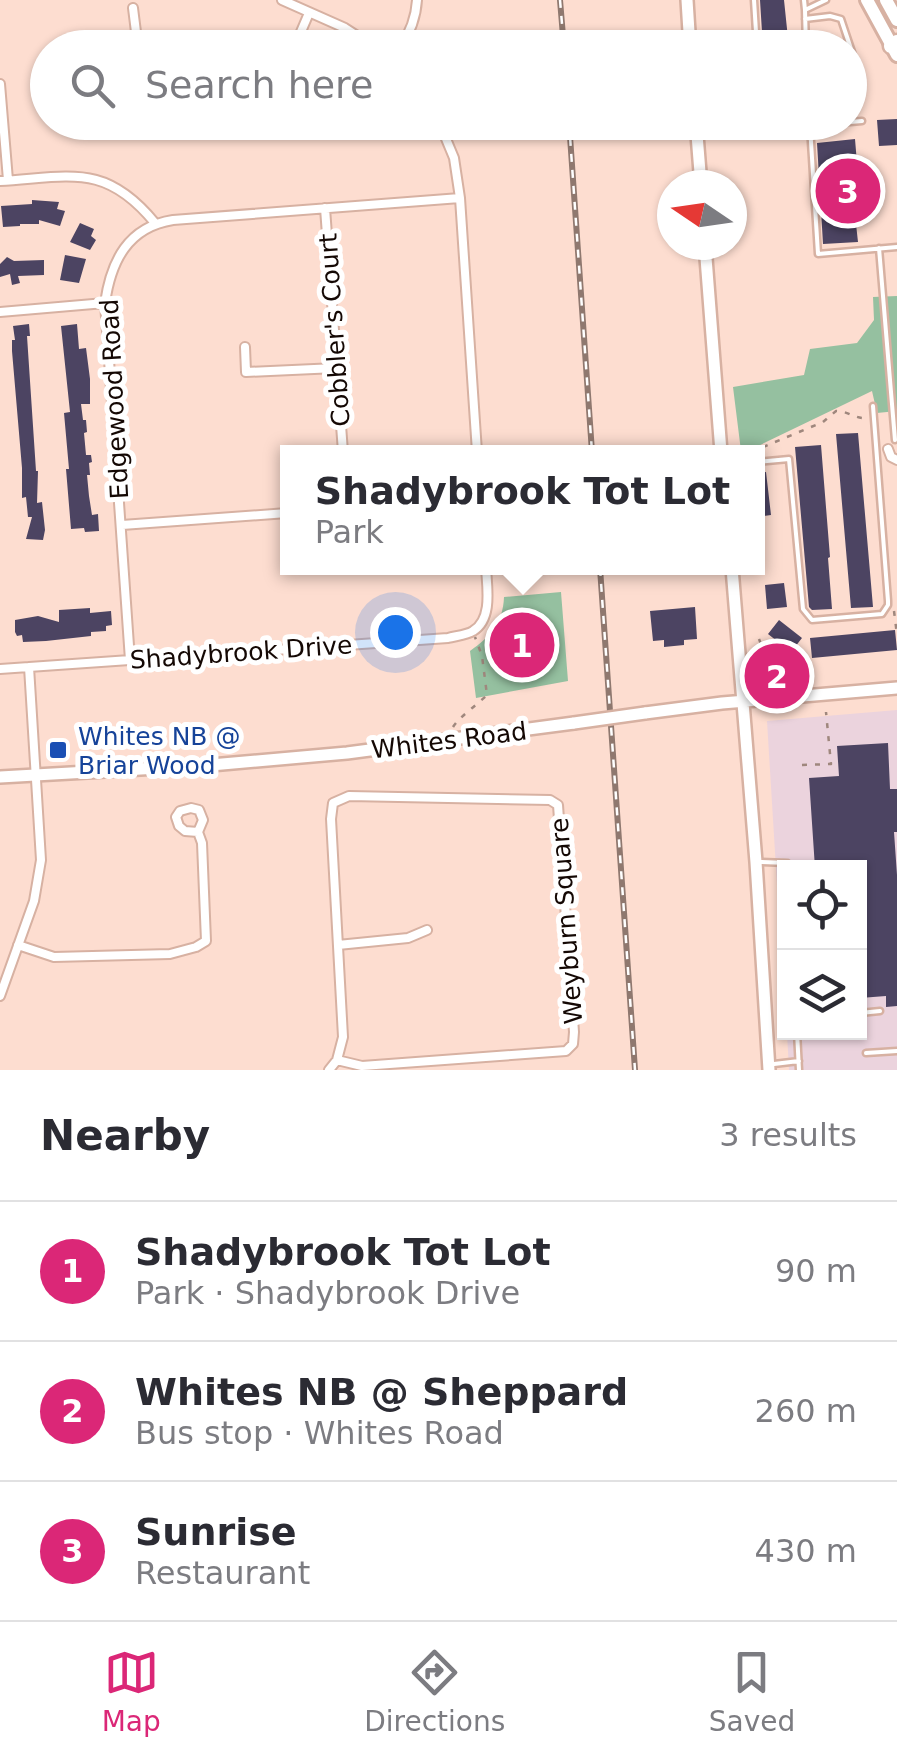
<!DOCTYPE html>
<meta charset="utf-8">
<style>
body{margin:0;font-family:"DejaVu Sans",sans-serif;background:#f2f2f3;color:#2b2b33}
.controls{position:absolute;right:30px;bottom:30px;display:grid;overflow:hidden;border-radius:0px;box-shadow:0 2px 8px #0004}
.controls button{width:90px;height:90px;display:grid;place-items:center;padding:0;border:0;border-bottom:2px solid #e1e1e2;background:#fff;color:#2b2b33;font:50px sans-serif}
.compass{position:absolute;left:657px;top:170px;width:90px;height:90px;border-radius:50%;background:#fff;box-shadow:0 2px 8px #0004;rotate:283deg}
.you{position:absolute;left:395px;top:632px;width:35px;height:35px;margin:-25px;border:8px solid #fff;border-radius:50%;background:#1a73e8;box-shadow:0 0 0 15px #1a73e833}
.badge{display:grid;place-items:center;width:65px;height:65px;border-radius:50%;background:#db2777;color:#fff;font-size:32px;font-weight:700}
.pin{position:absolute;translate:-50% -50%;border:5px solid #fff;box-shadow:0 2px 10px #0006}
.popup{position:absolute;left:280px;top:445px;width:485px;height:130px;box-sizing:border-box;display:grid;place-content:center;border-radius:0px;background:#fff;filter:drop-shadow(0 2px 8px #0005);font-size:32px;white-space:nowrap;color:#7c7c81}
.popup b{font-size:38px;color:#2b2b33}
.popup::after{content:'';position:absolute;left:50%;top:100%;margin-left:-20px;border:20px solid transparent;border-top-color:#fff}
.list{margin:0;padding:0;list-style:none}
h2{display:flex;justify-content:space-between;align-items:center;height:130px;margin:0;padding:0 40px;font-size:42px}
h2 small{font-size:32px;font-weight:400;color:#7c7c81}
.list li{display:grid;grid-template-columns:65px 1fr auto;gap:30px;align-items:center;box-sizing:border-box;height:140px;padding:0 40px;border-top:2px solid #e1e1e2}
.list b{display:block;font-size:38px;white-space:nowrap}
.list p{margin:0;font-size:32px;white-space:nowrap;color:#7c7c81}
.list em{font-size:32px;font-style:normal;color:#7c7c81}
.icon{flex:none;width:55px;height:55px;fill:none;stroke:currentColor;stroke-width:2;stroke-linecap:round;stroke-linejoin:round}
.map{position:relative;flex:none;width:897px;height:1070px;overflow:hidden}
.search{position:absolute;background:#fff;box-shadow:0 2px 8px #0004;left:30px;right:30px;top:30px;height:110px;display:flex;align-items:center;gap:25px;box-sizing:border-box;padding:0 35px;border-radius:55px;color:#7c7c81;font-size:38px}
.sheet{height:550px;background:#fff}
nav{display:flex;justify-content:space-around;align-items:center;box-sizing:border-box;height:140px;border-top:2px solid #e1e1e2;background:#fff;font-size:28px;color:#7c7c81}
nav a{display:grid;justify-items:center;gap:5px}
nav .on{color:#db2777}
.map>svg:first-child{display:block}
.education{fill:#ebd3dd}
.green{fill:#95c0a0}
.building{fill:#4c4462}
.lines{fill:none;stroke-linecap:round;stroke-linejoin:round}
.lane-casing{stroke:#d7b1a2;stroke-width:9}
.street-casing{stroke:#d7b1a2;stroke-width:12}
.secondary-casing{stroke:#d7b1a2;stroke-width:16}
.primary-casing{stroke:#d7b1a2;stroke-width:18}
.highway-casing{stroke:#d7b1a2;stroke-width:19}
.path{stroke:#9f877d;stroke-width:2.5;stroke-dasharray:5 8;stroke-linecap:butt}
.lane{stroke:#fff;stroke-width:4}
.street{stroke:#fff;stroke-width:8}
.secondary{stroke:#fff;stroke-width:11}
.primary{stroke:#fff;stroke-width:12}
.highway{stroke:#fff;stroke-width:14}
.rail-casing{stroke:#8f786f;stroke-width:6}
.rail{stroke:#fff;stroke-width:2.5;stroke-dasharray:8;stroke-linecap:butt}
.secondary-bridge-casing{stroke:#d7b1a2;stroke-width:16;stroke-linecap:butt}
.secondary-bridge{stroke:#fff;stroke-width:11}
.transit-dot{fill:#1a4fb4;stroke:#fff;stroke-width:4}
.labels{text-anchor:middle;stroke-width:10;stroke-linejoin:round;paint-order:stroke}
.street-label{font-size:25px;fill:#140804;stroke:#fff}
.transit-label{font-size:25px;fill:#164399;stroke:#fff;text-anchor:start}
</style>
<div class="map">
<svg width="897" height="1070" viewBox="0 0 897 1070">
<rect width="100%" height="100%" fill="#fdddd0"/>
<path class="education" d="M897 710V1070H789L787 1033 860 1032V868H784V999L767 721Z"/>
<path class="green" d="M897 296V411L877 413 872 391 756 447 741 451 733 387 804 375 810 349 857 343 874 320 873 297Z
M561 592 568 681 476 698 470 651C490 637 503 623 504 597Z"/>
<path class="building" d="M760 0H784L789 48H763Z
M897 119V145L879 146 877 120Z
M855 139 862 224H856L858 242 823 244 817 143Z
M32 200 59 202 57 209 65 211 60 226 39 220V224H20V226L3 227 1 206 32 204Z
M80 223 94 229 91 236 96 240 90 250 70 242Z
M65 255 86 259 79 283 60 280Z
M7 257 14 261 44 260V275L18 276 20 283 12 285 10 274 0 277V264Z
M29 324 30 336H27L36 471H38L37 503 42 502 45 530 43 540 26 539 32 517H28L26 497 22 498V468L12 351V340H15L13 326Z
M77 324 79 349 86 348 90 379V404H81L83 420H86L87 432 84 433 86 455H91L92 462 89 463 90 475H87L89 496 92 515 98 514 99 531 85 532 84 528 71 529 66 469H69L64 413 70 412 61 326Z
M858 433 873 607 851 608 836 434Z
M821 445 830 557 828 558 832 609 812 610 809 607 795 447Z
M766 472 771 515 757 517V473Z
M784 583 787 607 767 609 765 585Z
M695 607 697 639 684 640V645L664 647V640L653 641 650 611Z
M90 608V613L111 611 112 625 106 626V631L91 632V636L46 641 23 642 22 635 17 636 15 632V620L38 616 59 622V610Z
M779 620 802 638 791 652 768 634Z
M895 630 897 650 812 658 810 638Z
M888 743 890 789H897V832H894L897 875V1006L886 1007V996L860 998V868H815L809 778 839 776 837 746Z"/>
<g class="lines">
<g class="lane-casing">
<path id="lane" d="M754 0 757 48
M804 0 805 10
M805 19 830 16 841 19 854 58 850 65
M806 48 805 10 826 0
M849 122 810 126 818 254 897 247
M850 122 862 121
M879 248 895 440
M757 462 789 459 803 609 812 620 882 614 888 605V601L873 406
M761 862 787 863V868
M860 1013 880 1011
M797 1032 799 1070
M866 1053 897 1051
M774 1064 799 1061"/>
</g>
<g class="street-casing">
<path id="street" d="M282 0 345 28 376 48
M133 8 138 48
M294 48 309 13
M400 48C410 33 416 18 417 0
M0 84 8 180
M439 122 454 158 460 198 477 452
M0 181C70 177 105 162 155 223
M325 208 343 452
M0 312 105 303
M245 347 246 372 336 368
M888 449 891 457 897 460
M122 525 287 513
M130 660 105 303C111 261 128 227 173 220L460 198
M0 669 448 638C455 636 467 635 473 631 493 619 487 587 486 568
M18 945 54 957 170 954 196 947 206 941 202 843 198 832 203 820 199 810 191 808 180 811 176 817 179 826 185 831 198 832
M338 945 408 938 427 930
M0 996 34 901 41 860 29 667
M329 1070 337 1060 343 1037 331 819 333 803 349 796 550 800 558 805 574 1032 573 1044 566 1051 362 1066 337 1060"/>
</g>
<g class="secondary-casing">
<path id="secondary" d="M687 0 690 48
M696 122 701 185
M705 245 721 452
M732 568 756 862 769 1070
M645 713 722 703 897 688
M0 777 211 765 347 753 574 723"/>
</g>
<g class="primary-casing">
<path id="primary" d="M867 0 897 55
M886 0 897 20"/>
</g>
<g class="highway-casing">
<path id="highway" d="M891 46 897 42"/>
</g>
<path class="path" d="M751 452 823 422 836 411C848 411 855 419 867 418
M894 611 897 635
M759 639 764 652 770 658 783 659 803 677
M453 727C459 717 477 705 487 695L482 656 475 637
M802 765 831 764 826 712"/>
<use href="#lane" class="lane"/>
<use href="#street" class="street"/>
<use href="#secondary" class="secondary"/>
<use href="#primary" class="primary"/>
<use href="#highway" class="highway"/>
<g class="rail-casing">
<path id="rail" d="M560 0 564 48
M569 122 592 452
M600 568 635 1070"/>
</g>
<use href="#rail" class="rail"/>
<g class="secondary-bridge-casing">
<path id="secondary-bridge" d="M574 723 645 713"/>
</g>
<use href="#secondary-bridge" class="secondary-bridge"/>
</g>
<rect class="transit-dot" x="48" y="740" width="20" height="20" rx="5"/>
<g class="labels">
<g class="street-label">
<text transform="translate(334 330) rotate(-94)" y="9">Cobbler's Court</text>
<text transform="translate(114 399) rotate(-93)" y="9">Edgewood Road</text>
<text transform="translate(241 652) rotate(-4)" y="9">Shadybrook Drive</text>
<text transform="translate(449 740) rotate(-7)" y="9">Whites Road</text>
<text transform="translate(566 921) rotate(-94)" y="9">Weyburn Square</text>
</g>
<g class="transit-label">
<text x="78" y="745">Whites NB @<tspan x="78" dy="29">Briar Wood</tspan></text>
</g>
</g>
</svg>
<div class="controls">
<button><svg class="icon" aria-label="locate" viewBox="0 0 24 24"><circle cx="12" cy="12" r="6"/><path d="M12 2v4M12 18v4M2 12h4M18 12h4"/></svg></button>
<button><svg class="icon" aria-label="layers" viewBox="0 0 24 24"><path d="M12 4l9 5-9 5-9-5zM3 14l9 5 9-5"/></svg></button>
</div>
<svg class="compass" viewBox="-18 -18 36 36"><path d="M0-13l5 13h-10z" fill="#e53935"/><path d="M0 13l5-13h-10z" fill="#7c7c81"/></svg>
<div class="you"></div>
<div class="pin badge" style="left:522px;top:645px">1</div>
<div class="popup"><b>Shadybrook Tot Lot</b>Park</div>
<div class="pin badge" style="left:777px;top:676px">2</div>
<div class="pin badge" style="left:848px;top:191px">3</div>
<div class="search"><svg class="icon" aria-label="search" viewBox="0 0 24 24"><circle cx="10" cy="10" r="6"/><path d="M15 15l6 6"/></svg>Search here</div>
</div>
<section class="sheet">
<h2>Nearby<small>3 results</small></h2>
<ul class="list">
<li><span class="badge">1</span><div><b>Shadybrook Tot Lot</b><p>Park · Shadybrook Drive</p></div><em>90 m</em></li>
<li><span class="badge">2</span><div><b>Whites NB @ Sheppard</b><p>Bus stop · Whites Road</p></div><em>260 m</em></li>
<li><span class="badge">3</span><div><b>Sunrise</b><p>Restaurant</p></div><em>430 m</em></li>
</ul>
</section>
<nav>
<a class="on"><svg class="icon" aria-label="map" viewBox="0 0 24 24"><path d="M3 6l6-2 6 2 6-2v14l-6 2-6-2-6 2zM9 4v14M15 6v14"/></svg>Map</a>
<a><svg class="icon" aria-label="directions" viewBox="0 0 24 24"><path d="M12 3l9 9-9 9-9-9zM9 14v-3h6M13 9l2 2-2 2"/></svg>Directions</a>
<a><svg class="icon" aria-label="saved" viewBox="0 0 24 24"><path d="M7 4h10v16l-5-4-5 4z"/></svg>Saved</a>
</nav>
